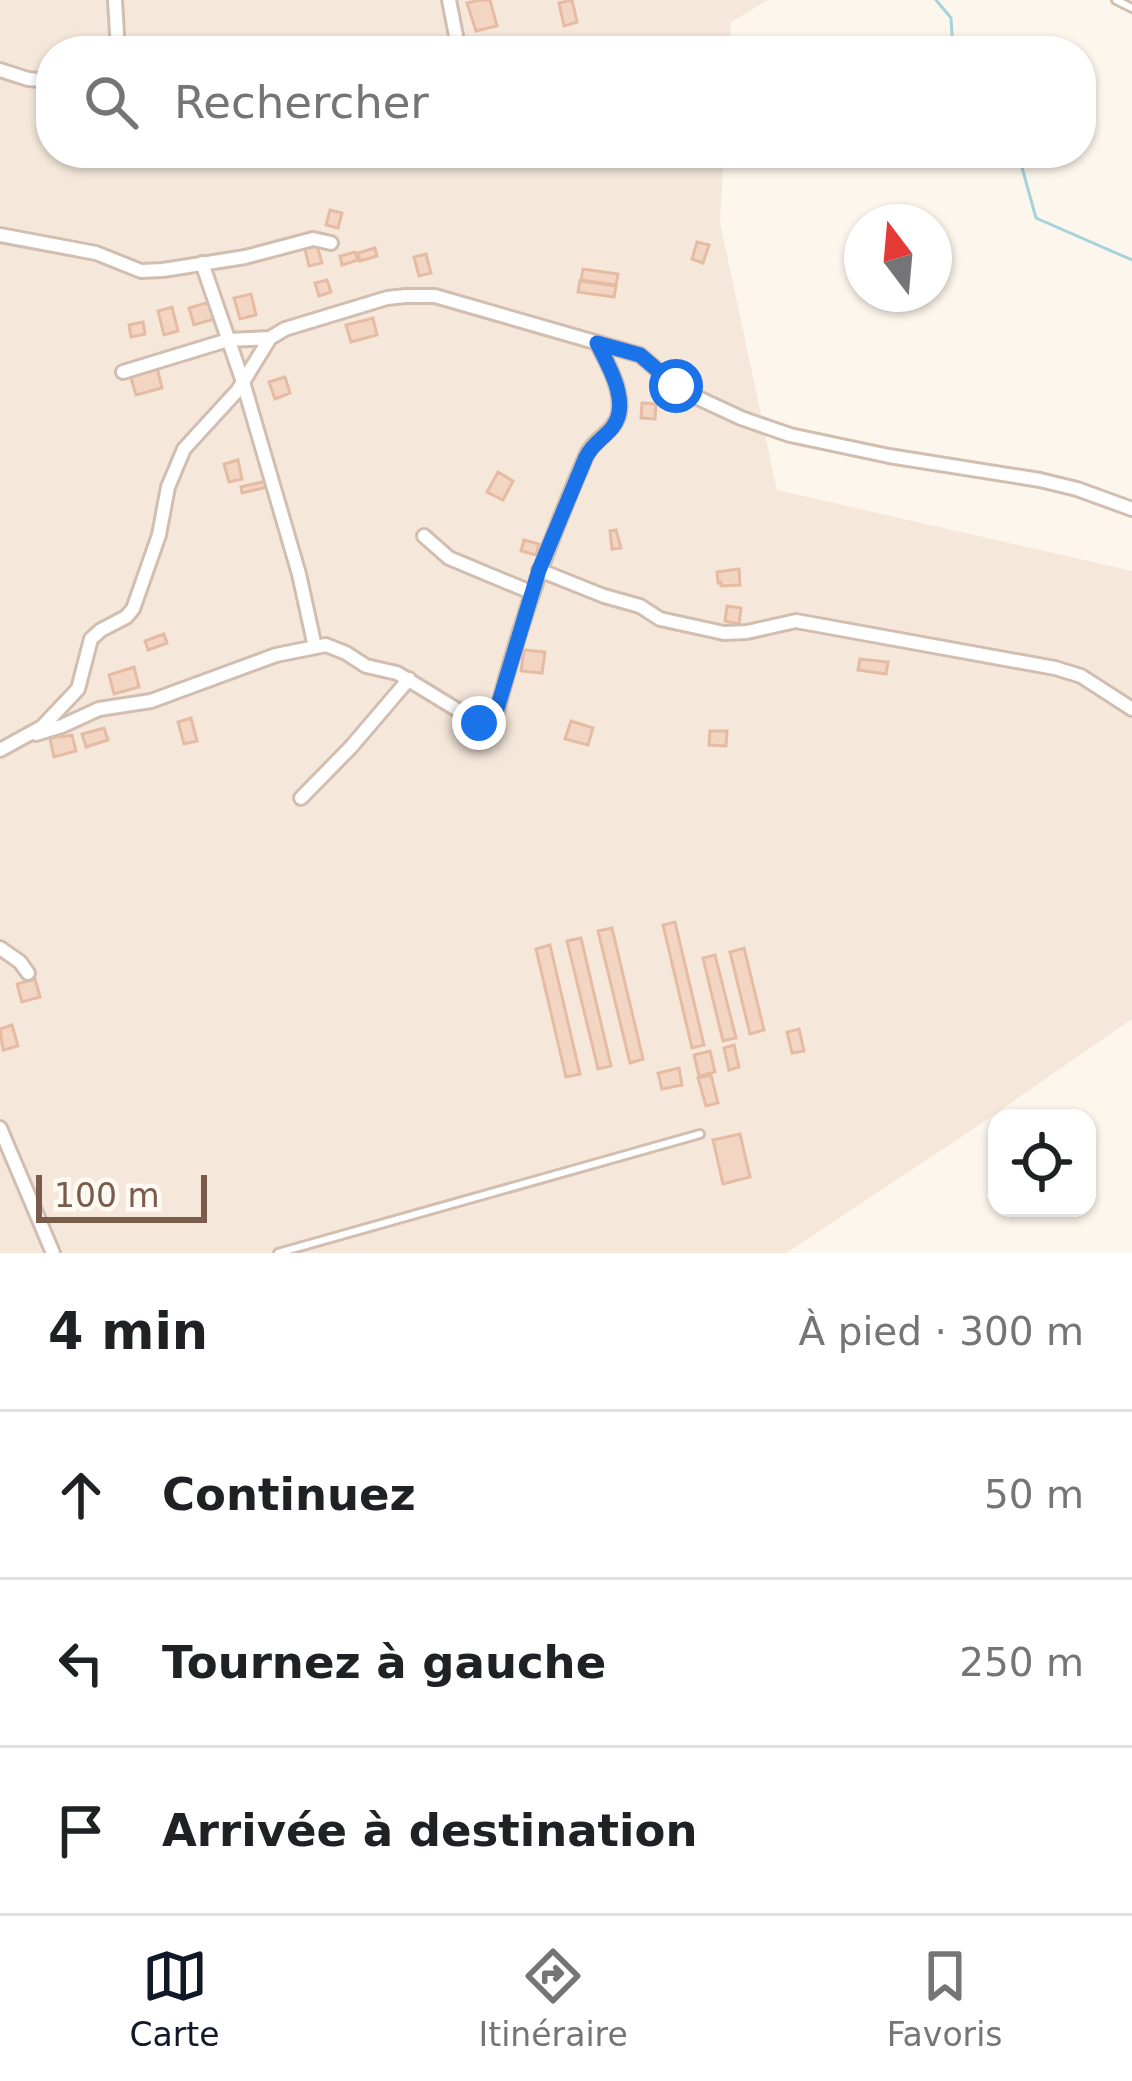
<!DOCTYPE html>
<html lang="fr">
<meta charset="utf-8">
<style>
body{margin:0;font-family:"DejaVu Sans",sans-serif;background:#f2f2f2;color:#202124}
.controls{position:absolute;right:36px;bottom:36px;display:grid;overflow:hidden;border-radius:24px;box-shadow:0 3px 9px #0004}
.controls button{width:108px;height:108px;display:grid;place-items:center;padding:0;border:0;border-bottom:3px solid #e0e0e0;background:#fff;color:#202124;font:60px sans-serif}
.compass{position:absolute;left:844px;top:204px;width:108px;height:108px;border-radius:50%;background:#fff;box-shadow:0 3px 9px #0004;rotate:344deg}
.scale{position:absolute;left:36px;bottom:30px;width:171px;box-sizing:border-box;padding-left:12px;border:6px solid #7a5c4d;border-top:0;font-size:33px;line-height:42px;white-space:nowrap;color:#7a5c4d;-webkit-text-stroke:9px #fffaf3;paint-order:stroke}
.stop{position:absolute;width:36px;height:36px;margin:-27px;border:9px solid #1a73e8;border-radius:50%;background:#fff}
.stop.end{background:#1a73e8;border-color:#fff;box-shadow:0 3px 12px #0008}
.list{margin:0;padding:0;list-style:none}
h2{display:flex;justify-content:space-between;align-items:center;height:156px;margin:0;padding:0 48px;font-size:51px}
h2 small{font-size:39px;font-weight:400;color:#757577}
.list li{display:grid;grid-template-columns:78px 1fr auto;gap:36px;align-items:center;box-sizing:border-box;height:168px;padding:0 48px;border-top:3px solid #e0e0e0}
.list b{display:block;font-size:45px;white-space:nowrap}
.list em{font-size:39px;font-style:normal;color:#757577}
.icon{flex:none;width:66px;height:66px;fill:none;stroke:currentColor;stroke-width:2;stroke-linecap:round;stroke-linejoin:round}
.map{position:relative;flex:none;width:1132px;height:1253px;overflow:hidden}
.search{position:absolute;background:#fff;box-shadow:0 3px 9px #0004;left:36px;right:36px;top:36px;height:132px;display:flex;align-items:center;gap:30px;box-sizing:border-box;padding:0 42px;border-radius:48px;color:#757577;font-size:45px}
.sheet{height:660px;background:#fff}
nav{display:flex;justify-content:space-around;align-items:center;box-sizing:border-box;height:168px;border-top:3px solid #e0e0e0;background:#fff;font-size:33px;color:#757577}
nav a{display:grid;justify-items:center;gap:6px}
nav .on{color:#111827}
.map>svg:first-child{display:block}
.residential{fill:#f5e8da}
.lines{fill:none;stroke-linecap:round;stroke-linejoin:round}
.stream{stroke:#a5d3da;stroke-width:3}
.building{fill:#f3d5c3;stroke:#e6bba3;stroke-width:3}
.service-casing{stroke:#d1beb0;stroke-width:12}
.minor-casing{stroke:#d1beb0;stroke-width:18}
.service{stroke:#fff;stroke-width:6}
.minor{stroke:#fff;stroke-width:12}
.route{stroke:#1a73e8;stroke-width:15}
</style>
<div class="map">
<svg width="1132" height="1253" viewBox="0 0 1132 1253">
<rect width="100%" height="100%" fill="#fdf6ec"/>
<path class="residential" d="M0 0H768L731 22 729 51H51V153H724L720 222 777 490 1132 571V1019L963 1136 786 1253H0Z"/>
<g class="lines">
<path class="stream" d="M936 0 951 18 953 51
M1018 153 1036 218 1132 260"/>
</g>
<path class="building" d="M480 0H490L497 26 476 31 467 3Z
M572 0 577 22 564 26 559 3Z
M330 210 342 213 338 228 326 225Z
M316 242 322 263 309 266 304 245Z
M697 242 709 245 703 263 692 259Z
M375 248 377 256 360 261 358 253Z
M355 252 358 260 342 265 340 256Z
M426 254 431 273 419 276 414 257Z
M583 269 618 274 616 285 581 280Z
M327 280 331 292 319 296 315 283Z
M580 281 616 286 614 297 578 292Z
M251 294 256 315 240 319 234 298Z
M209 302 214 319 194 325 189 308Z
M172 307 178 331 164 335 158 311Z
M373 318 377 335 351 342 346 325Z
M143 322 145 334 131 337 129 325Z
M157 367 162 388 136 395 130 375Z
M285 377 290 393 275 399 269 382Z
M642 403 656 404 655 419 641 418Z
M238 460 242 479 229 482 224 464Z
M498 472 513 481 503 500 487 492Z
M266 481 267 487 242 493 241 487Z
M616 530 621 548 612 549 610 531Z
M524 540 539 544 536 555 521 551Z
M739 569 740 585 721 586V582L718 583 717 572Z
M727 606 741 608 739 624 725 621Z
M164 634 167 643 148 650 145 641Z
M524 650 545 652 542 673 521 671Z
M860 659 888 662 886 674 858 670Z
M134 667 139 687 114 694 109 675Z
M191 718 197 741 184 744 178 722Z
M571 721 593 728 588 745 565 739Z
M104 728 108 740 86 747 82 734Z
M710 731H727L726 746 709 745Z
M63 735V737L72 735 76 751 54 757 50 739Z
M675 922 704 1045 692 1048 663 925Z
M612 928 643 1059 630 1063 598 931Z
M581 938 611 1066 598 1069 567 941Z
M550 945 580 1074 566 1077 536 949Z
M744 948 764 1030 750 1034 730 952Z
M715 955 736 1038 723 1041 703 958Z
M35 979 40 997 22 1002 17 984Z
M12 1025 18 1046 3 1050 0 1029Z
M799 1029 804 1051 792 1053 787 1032Z
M734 1045 739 1067 729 1070 724 1048Z
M710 1051 715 1072 699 1076 694 1055Z
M679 1068 682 1085 662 1089 658 1073Z
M711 1075 718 1103 706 1106 698 1078Z
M740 1134 750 1177 723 1184 713 1140Z"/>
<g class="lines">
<g class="service-casing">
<path id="service" d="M1116 0 1132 8
M278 1253 700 1134"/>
</g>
<g class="minor-casing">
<path id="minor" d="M115 0 118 51
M449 0 459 51
M0 70 28 79 51 81
M0 235 96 253 141 271 163 270 245 257 313 239 331 243
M202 263 243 382 299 574 315 647
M123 372 228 340 270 338
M424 536 449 558 533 593
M539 570 604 596 640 606 660 619 724 633 747 632 796 621 1055 668 1081 676 1132 709
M36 734 62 726 99 709 151 701 276 655 326 645 346 653 366 666 397 673 479 723H489L497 712C519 624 550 539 586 456 593 439 615 432 619 413 623 389 607 363 597 343
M0 750 42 727 78 689 91 639 101 630 126 617 133 609 159 535 168 487 184 449 238 390 270 338 285 329 387 298 406 296H435L640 355 676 386 696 397 741 418 790 435 889 456 1040 480 1077 489 1132 509
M301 798 351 747 409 679
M0 948 20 962 28 973
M0 1128 53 1253"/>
</g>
<use href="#service" class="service"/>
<use href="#minor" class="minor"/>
</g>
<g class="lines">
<path class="route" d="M479 723H489L494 719 539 570 586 457C593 443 603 439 612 428 632 404 608 365 597 343L640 355 676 386"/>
</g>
</svg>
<div class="controls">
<button><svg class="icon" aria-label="locate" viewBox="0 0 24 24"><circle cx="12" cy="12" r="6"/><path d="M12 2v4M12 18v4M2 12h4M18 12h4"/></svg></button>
</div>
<svg class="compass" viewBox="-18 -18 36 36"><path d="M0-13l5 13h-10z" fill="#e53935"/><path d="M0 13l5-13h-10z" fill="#757577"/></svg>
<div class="scale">100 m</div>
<div class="stop" style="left:676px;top:386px"></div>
<div class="stop end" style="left:479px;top:723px"></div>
<div class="search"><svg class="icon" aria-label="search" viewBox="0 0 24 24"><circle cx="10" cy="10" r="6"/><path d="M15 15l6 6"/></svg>Rechercher</div>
</div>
<section class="sheet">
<h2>4 min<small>À pied · 300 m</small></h2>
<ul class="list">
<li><svg class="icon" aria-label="ahead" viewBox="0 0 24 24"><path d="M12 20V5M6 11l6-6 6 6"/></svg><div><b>Continuez</b></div><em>50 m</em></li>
<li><svg class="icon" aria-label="left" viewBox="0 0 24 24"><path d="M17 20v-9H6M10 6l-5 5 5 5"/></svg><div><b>Tournez à gauche</b></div><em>250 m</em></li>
<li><svg class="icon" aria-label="arrive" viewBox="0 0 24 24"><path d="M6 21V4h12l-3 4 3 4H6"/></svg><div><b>Arrivée à destination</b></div></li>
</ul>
</section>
<nav>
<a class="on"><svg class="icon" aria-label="map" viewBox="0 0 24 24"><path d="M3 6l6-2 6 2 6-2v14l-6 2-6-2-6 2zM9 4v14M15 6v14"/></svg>Carte</a>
<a><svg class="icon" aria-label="directions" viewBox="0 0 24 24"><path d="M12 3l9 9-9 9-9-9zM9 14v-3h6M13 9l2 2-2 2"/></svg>Itinéraire</a>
<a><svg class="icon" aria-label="saved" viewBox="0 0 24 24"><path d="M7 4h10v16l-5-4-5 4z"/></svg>Favoris</a>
</nav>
